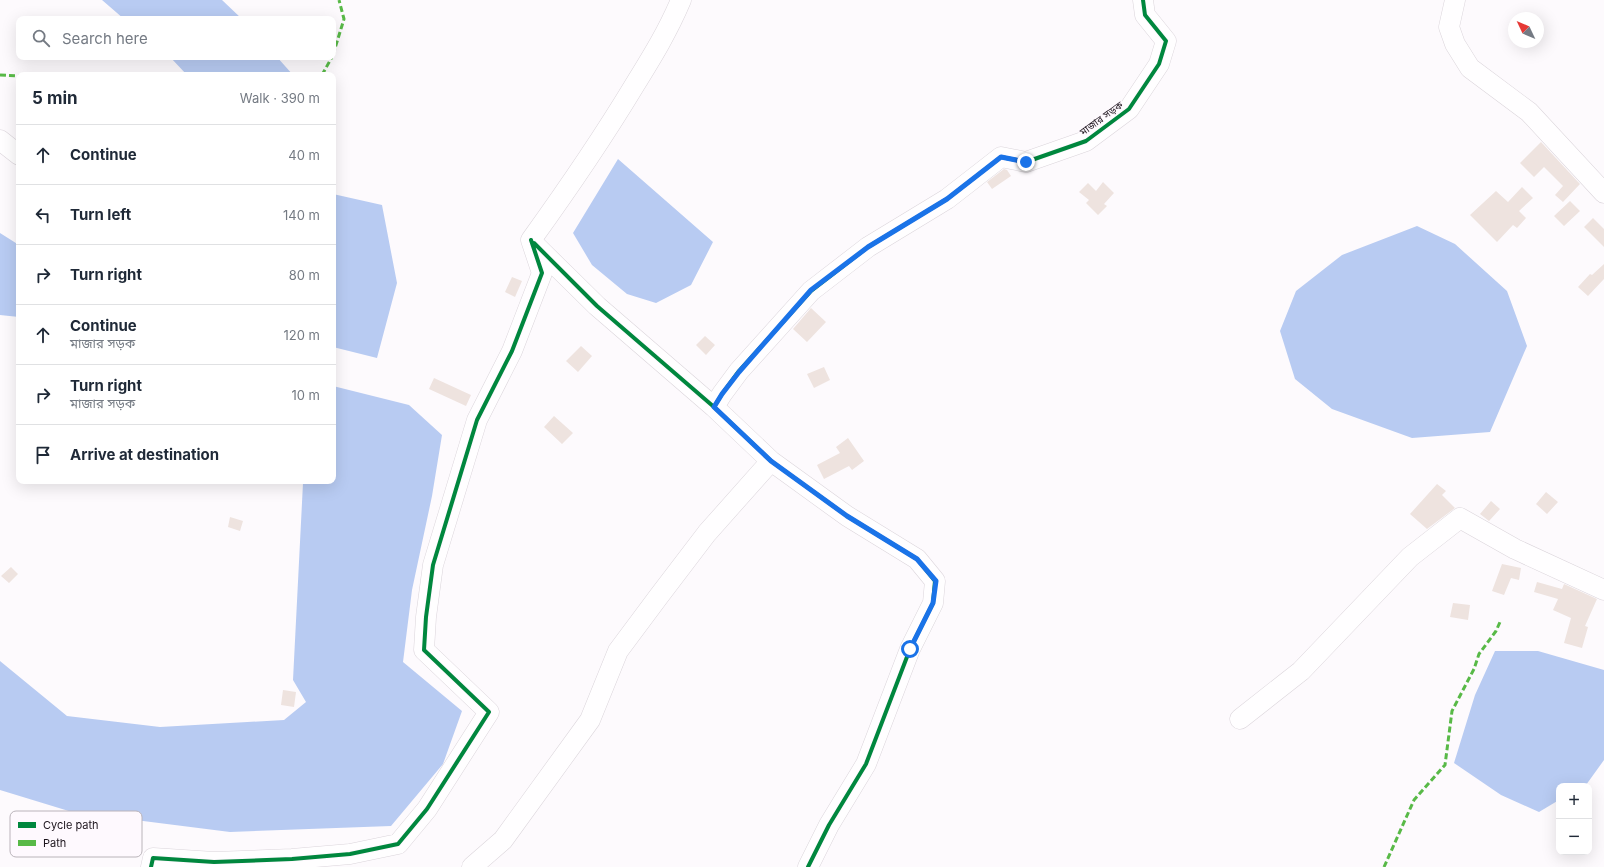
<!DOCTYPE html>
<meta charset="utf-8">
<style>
body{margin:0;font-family:Inter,"Noto Sans Bengali",sans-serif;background:#f2f2f3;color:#1f2937}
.controls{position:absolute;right:12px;bottom:12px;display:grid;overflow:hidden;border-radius:8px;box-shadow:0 4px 16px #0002}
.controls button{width:36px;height:36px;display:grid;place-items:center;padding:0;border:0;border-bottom:1px solid #e0e1e3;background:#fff;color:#1f2937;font:20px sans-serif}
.compass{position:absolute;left:1508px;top:12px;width:36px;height:36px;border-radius:50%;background:#fff;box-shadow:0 4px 16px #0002;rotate:314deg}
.stop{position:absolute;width:12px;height:12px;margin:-9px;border:3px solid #1a73e8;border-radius:50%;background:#fff}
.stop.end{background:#1a73e8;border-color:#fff;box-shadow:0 1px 4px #0008}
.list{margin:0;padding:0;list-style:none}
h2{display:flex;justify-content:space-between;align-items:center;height:52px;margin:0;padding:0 16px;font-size:17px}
h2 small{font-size:13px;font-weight:400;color:#747a83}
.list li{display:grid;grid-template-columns:26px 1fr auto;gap:12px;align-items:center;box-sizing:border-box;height:60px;padding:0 16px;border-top:1px solid #e0e1e3}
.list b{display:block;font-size:15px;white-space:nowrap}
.list p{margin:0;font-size:13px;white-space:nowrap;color:#747a83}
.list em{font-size:13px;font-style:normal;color:#747a83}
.icon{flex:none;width:22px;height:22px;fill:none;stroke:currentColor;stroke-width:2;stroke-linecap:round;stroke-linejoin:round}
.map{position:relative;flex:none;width:1604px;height:867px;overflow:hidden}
.search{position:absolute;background:#fff;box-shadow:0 4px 16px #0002;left:16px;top:16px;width:320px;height:44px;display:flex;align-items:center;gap:10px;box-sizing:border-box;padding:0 14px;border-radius:8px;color:#747a83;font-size:15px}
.panel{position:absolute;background:#fff;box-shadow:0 4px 16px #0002;left:16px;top:72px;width:320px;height:412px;border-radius:8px}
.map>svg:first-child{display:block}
.water{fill:#b8cbf2}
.building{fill:#eee3df}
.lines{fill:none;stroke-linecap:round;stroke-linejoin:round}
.minor-casing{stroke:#dbd5db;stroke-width:21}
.minor{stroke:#fffeff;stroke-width:20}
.quiet{stroke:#58b947;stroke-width:3;stroke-dasharray:6 3;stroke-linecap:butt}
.cycleway-casing{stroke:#fef9fe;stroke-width:6}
.cycleway{stroke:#00873e;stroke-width:4}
.route{stroke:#1a73e8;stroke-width:5}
.labels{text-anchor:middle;stroke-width:3;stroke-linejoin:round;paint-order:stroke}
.street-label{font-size:10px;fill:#1b131b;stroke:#fef9fe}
.key{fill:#fef9fe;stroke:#bab4ba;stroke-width:1}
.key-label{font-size:11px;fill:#1b131b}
</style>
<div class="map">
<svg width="1604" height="867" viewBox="0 0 1604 867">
<rect width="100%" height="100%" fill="#fdfafd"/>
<path class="water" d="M102 0H222L242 19H124Z
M170 57H277L293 75H187Z
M618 159 713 242 691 285 656 303 627 294 592 265 573 233Z
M333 194 382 205 397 283 377 358 333 347Z
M1417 226 1455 244 1507 291 1527 346 1490 432 1412 438 1332 409 1295 379 1280 331 1296 291 1342 255Z
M0 233 19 245V317L0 315Z
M333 386 409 405 442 435 432 496 412 590 403 662 462 711 443 764 391 826 230 832 72 812 0 790V661L67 716 160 727 284 720 306 702 293 680 303 483 300 481H333Z
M1495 651H1538L1604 670V760L1586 785 1584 786H1559V800L1539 812 1501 795 1454 763 1475 695Z"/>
<path class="building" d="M1541 142 1580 184 1563 202 1555 195 1563 186 1544 167 1534 177 1520 163Z
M1004 169 1007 170 1011 176 992 189 987 182Z
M1103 182 1114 193 1104 204 1107 206 1098 215 1086 203 1089 200 1079 192 1088 183 1096 191Z
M1522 187 1533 198 1519 211 1526 218 1517 228 1513 225 1497 242 1470 215 1496 191 1508 202Z
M1570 201 1580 211 1564 226 1554 216Z
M1593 218 1604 229V247L1584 227Z
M1604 264V279L1588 296 1578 287 1590 274 1592 275Z
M512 277 522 281 515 297 505 292Z
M811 308 826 322 807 342 793 329Z
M705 336 715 345 706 355 696 345Z
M581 346 592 356 578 372 566 361Z
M824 367 830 380 814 388 807 374Z
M434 378 471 395 466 406 429 389Z
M554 416 573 433 562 444 544 427Z
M848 438 864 461 852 470 849 466 824 479 817 465 840 453 836 447Z
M1437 484 1446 491 1442 495 1455 508 1427 529 1410 514Z
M1546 492 1558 502 1547 514 1536 504Z
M1491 501 1500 509 1489 521 1480 514Z
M230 517 243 521 240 531 228 527Z
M1502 564 1521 568 1519 580 1511 578 1504 595 1492 591Z
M11 567 18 574 9 583 1 576Z
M1537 582 1562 589 1564 584 1597 599 1585 626 1588 627 1582 648 1564 643 1571 618 1553 610 1558 599 1534 592Z
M1453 603 1470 605 1468 620 1450 617Z
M283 690 296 692 294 707 281 705Z"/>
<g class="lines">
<g class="minor-casing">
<path id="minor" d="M1455 0 1449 27 1455 44 1470 68 1529 112 1604 193
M0 140 19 155
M531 240C567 190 602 139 634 86 652 57 668 31 681 0
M535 245 597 306 714 407 771 461 847 516 917 559 935 581 933 603 910 649 866 764 829 825 808 867
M714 407 722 394 739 371 811 291 868 247 947 199 1001 157 1026 162 1086 141 1129 109 1159 64 1166 41 1145 15 1143 0
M1240 719 1301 671 1410 557 1460 518 1515 549 1604 590
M151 867 153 858 214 862 292 859 350 854 398 844 427 809 489 712 424 650 426 617 433 565 477 420 512 351 542 273 531 240
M472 867 503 840 590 720 618 651 659 596 707 533 771 461"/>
</g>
<use href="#minor" class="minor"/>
<path class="quiet" d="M333 55 344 19 339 0
M0 75 19 76
M322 75 332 57
M1384 867 1414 800 1445 765 1452 711 1474 669 1479 654 1496 631 1500 622"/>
<g class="cycleway-casing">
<path id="cycleway" d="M534 243 597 306 714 407 771 461 847 516 917 559 935 581 933 603 910 649 866 764 829 825 808 867
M714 407 722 394 739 371 811 291 868 247 947 199 1001 157 1026 162 1086 141 1129 109 1159 64 1166 41 1145 15 1143 0
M151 867 153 858 214 862 292 859 350 854 398 844 427 809 489 712 424 650 426 617 433 565 477 420 512 351 542 273 531 240"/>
</g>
<use href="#cycleway" class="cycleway"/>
</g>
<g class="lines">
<path class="route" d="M910 649 933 603 936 581 917 559 847 516 771 461 714 407 722 394 739 372 811 290 868 247 947 199 1001 157 1026 162"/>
</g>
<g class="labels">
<g class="street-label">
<text transform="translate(1101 118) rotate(-36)" y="4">মাজার সড়ক</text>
</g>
</g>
<rect x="10" y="811" width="132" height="46" rx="6" class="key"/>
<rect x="18" y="822" width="18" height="6" fill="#00873e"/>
<rect x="18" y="840" width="18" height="6" fill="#58b947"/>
<g class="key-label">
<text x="43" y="829">Cycle path</text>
<text x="43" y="847">Path</text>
</g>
</svg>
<div class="controls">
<button>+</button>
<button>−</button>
</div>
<svg class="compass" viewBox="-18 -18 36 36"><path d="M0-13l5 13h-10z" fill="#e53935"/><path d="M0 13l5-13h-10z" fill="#747a83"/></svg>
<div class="stop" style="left:910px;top:649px"></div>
<div class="stop end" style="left:1026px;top:162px"></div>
<div class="search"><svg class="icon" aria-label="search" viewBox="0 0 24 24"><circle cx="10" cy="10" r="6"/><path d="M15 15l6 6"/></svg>Search here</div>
<section class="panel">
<h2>5 min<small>Walk · 390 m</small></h2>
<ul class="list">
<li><svg class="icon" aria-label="ahead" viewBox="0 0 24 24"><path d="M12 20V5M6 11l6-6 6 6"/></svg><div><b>Continue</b></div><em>40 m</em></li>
<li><svg class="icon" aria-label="left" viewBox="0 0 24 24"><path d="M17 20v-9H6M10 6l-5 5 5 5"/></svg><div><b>Turn left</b></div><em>140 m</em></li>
<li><svg class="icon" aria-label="right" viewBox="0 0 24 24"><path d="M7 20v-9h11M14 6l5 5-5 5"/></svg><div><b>Turn right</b></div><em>80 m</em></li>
<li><svg class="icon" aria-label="ahead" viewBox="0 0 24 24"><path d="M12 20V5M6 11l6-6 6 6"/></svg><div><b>Continue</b><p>মাজার সড়ক</p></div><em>120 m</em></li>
<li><svg class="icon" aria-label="right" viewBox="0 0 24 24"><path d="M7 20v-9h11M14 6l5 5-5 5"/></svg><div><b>Turn right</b><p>মাজার সড়ক</p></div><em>10 m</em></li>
<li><svg class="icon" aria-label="arrive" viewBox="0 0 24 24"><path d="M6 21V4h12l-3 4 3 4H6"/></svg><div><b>Arrive at destination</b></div></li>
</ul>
</section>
</div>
